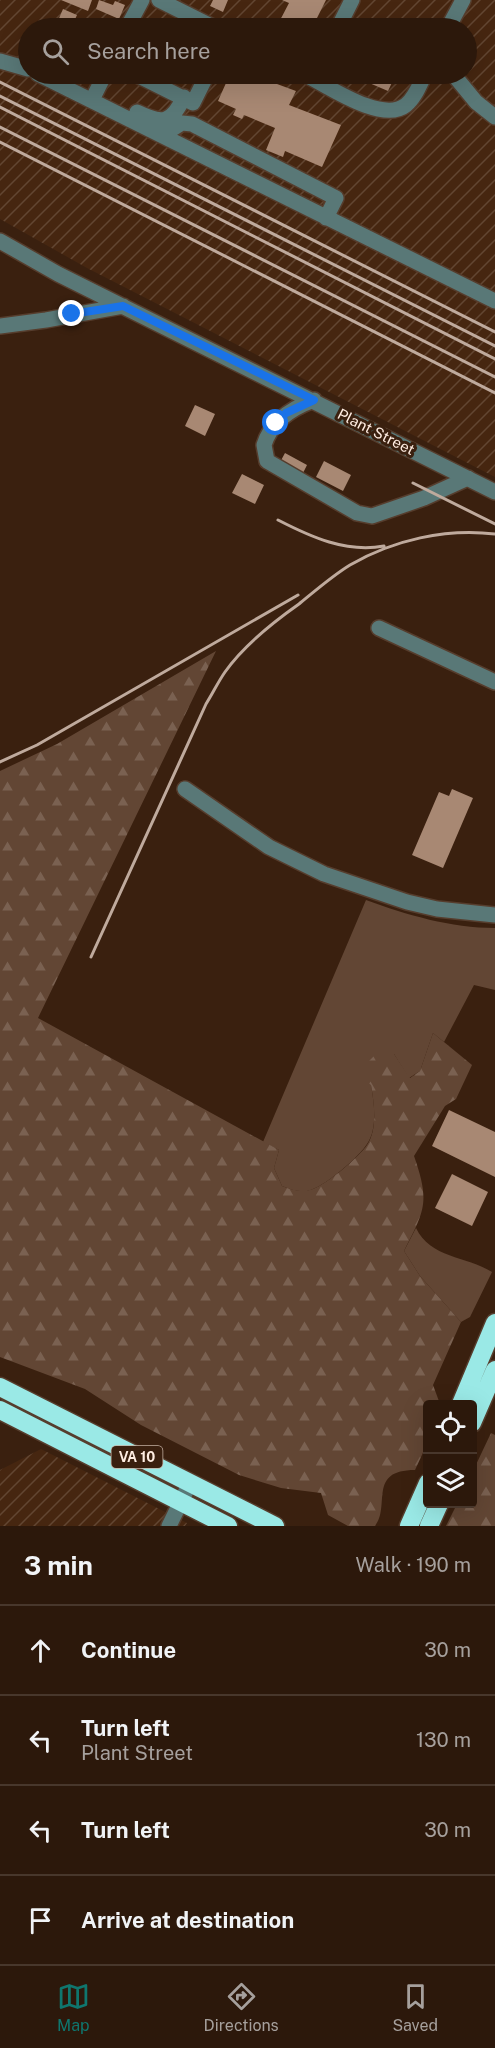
<!DOCTYPE html>
<meta charset="utf-8">
<style>
body{margin:0;font-family:"Public Sans",sans-serif;background:#342114;color:#f1f3f6}
.controls{position:absolute;right:18px;bottom:18px;display:grid;overflow:hidden;border-radius:6px;box-shadow:0 6px 24px #0002}
.controls button{width:54px;height:54px;display:grid;place-items:center;padding:0;border:0;border-bottom:2px solid #48372c;background:#2c180b;color:#f1f3f6;font:30px sans-serif}
.stop{position:absolute;width:18px;height:18px;margin:-14px;border:4px solid #1a73e8;border-radius:50%;background:#fff}
.stop.end{background:#1a73e8;border-color:#fff;box-shadow:0 2px 6px #0008}
.list{margin:0;padding:0;list-style:none}
h2{display:flex;justify-content:space-between;align-items:center;height:78px;margin:0;padding:0 24px;font-size:26px}
h2 small{font-size:20px;font-weight:400;color:#a6a09d}
.list li{display:grid;grid-template-columns:39px 1fr auto;gap:18px;align-items:center;box-sizing:border-box;height:90px;padding:0 24px;border-top:2px solid #48372c}
.list b{display:block;font-size:22px;white-space:nowrap}
.list p{margin:0;font-size:20px;white-space:nowrap;color:#a6a09d}
.list em{font-size:20px;font-style:normal;color:#a6a09d}
.icon{flex:none;width:33px;height:33px;fill:none;stroke:currentColor;stroke-width:2;stroke-linecap:round;stroke-linejoin:round}
.map{position:relative;flex:none;width:495px;height:1526px;overflow:hidden}
.search{position:absolute;background:#2c180b;box-shadow:0 6px 24px #0002;left:18px;right:18px;top:18px;height:66px;display:flex;align-items:center;gap:15px;box-sizing:border-box;padding:0 21px;border-radius:33px;color:#a6a09d;font-size:22px}
.sheet{height:438px;background:#2c180b}
nav{display:flex;justify-content:space-around;align-items:center;box-sizing:border-box;height:84px;border-top:2px solid #48372c;background:#2c180b;font-size:16px;color:#a6a09d}
nav a{display:grid;justify-items:center;gap:3px}
nav .on{color:#0f766e}
.map>svg:first-child{display:block}
.industrial{fill:url(#industrial-furrows);fill-rule:evenodd}
.grass{fill:#624634}
.forest{fill:url(#forest-firs)}
.building{fill:#a88873}
.lines{fill:none;stroke-linecap:round;stroke-linejoin:round}
.minor-casing{stroke:#563d2d;stroke-width:18}
.highway-casing{stroke:#563d2d;stroke-width:21}
.minor{stroke:#597877;stroke-width:15}
.highway{stroke:#9ae9e6;stroke-width:18}
.rail{stroke:#bfaa9d;stroke-width:3}
.route{stroke:#1a73e8;stroke-width:8}
.labels{text-anchor:middle;stroke-width:6;stroke-linejoin:round;paint-order:stroke}
.shield{fill:#3a200f;stroke:#c4b0a3;stroke-width:1.5}
.shield-label{font-size:14px;font-weight:bold;fill:#ffede2}
.street-label{font-size:15px;fill:#ffede2;stroke:#3a200f}
</style>
<div class="map">
<svg width="495" height="1526" viewBox="0 0 495 1526">
<defs>
<pattern id="industrial-furrows" width="10" height="10" patternUnits="userSpaceOnUse" patternTransform="scale(1.5)"><rect width="10" height="10" fill="#462610"/><path d="M-1 1l2-2M0 10L10 0M9 11l2-2" fill="none" stroke="#624632"/></pattern>
<pattern id="forest-firs" width="22" height="20" patternUnits="userSpaceOnUse" patternTransform="scale(1.5)"><rect width="22" height="20" fill="#624634"/><path d="M5 1l3.5 6h-7zM16 11l3.5 6h-7z" fill="#7a6151"/></pattern>
</defs>
<rect width="100%" height="100%" fill="#3a200f"/>
<path class="industrial" d="M0 0H495V477L87 268 0 219ZM28 28H466V74H28Z
M41 1449 187 1523 185 1526H0V1470Z"/>
<path class="grass" d="M366 900C407 915 451 928 495 928V990L474 985 444 1042 433 1033 420 1071 409 1078 394 1054 371 1085C374 1103 378 1128 367 1144 359 1157 327 1184 313 1189 303 1194 292 1190 282 1186L274 1168 279 1150 263 1142Z
M416 1228C430 1258 466 1256 492 1272L470 1317 461 1322 420 1276 404 1251Z"/>
<path class="forest" d="M216 651 38 1018 279 1150 274 1168 282 1186C292 1190 303 1193 313 1189 327 1184 359 1157 367 1145 378 1129 374 1103 371 1085L364 1079 365 1065 378 1052 394 1054 410 1078 420 1071 433 1033 472 1065 456 1099 445 1106 414 1156C430 1202 425 1210 404 1251L420 1276 461 1322 433 1385 440 1404H428L427 1444 415 1470C367 1470 391 1506 375 1526H348L328 1515 321 1493 281 1488 239 1475 141 1425 85 1389 0 1357V771L57 744Z
M491 1433 495 1435V1526H446L457 1504H472L473 1471Z"/>
<path class="building" d="M61 0H92L88 11Z
M99 0 113 5 115 1 125 5 119 19 96 9Z
M213 0H228L223 12 210 6Z
M282 0H326L312 28H276L289 3Z
M63 9 77 15 71 28 57 23Z
M146 18 160 24 158 28H142Z
M230 74 238 76 239 74H250L296 91 289 105 341 125 322 167 285 151 283 157 266 150 275 128 244 115 242 119 233 115 236 109 218 101Z
M348 74H396L388 91Z
M195 405 215 414 205 436 185 426Z
M285 453 307 465 302 475 279 464Z
M324 461 351 475 343 491 316 477Z
M242 474 264 485 255 504 232 493Z
M452 789 473 798 443 868 412 855 439 792 449 796Z
M449 1110 495 1132V1177L432 1146Z
M452 1174 488 1192 472 1226 435 1208Z"/>
<g class="lines">
<g class="minor-casing">
<path id="minor" d="M159 0 215 28
M127 28 142 0
M338 28 352 0
M448 28 463 0
M0 61 28 69
M38 74 495 301
M135 74 193 103 207 75 203 74
M304 74C328 86 382 124 406 105 415 98 420 84 425 74
M453 74 476 102 495 117
M92 100 105 74
M137 112C162 124 171 124 184 97
M163 135 182 123 192 124 336 198 326 218
M0 241 58 274 495 492
M0 326 46 320 123 306
M314 400C292 408 271 422 264 445L267 461 357 513 372 516 424 498 468 478
M379 628 495 682
M185 789 269 847 324 874 407 902 437 909 495 915
M169 1526 190 1483"/>
</g>
<g class="highway-casing">
<path id="highway" d="M0 1387 275 1526
M461 1404 495 1323
M0 1410 228 1526
M472 1423 495 1370
M409 1526 428 1483
M429 1526 439 1504"/>
</g>
<use href="#minor" class="minor"/>
<use href="#highway" class="highway"/>
<path class="rail" d="M0 82 495 332
M0 96 495 346
M0 107 495 359
M0 127 495 377
M0 142 495 393
M413 483 495 524
M278 520C311 537 346 553 384 546
M0 762 37 745 298 595
M91 957 206 704C213 693 218 682 225 672 244 645 272 623 299 604 315 591 332 576 350 565 393 540 446 528 495 534"/>
</g>
<g class="lines">
<path class="route" d="M72 314 123 306 314 400 286 413 276 423"/>
</g>
<g class="labels">
<rect class="shield" x="111.5" y="1446" width="51" height="22" rx="4.5"/>
<g class="shield-label">
<text x="137" y="1462">VA 10</text>
</g>
<g class="street-label">
<text transform="translate(376 432) rotate(27)" y="5">Plant Street</text>
</g>
</g>
</svg>
<div class="controls">
<button><svg class="icon" aria-label="locate" viewBox="0 0 24 24"><circle cx="12" cy="12" r="6"/><path d="M12 2v4M12 18v4M2 12h4M18 12h4"/></svg></button>
<button><svg class="icon" aria-label="layers" viewBox="0 0 24 24"><path d="M12 4l9 5-9 5-9-5zM3 14l9 5 9-5"/></svg></button>
</div>
<div class="stop" style="left:276px;top:423px"></div>
<div class="stop end" style="left:72px;top:314px"></div>
<div class="search"><svg class="icon" aria-label="search" viewBox="0 0 24 24"><circle cx="10" cy="10" r="6"/><path d="M15 15l6 6"/></svg>Search here</div>
</div>
<section class="sheet">
<h2>3 min<small>Walk · 190 m</small></h2>
<ul class="list">
<li><svg class="icon" aria-label="ahead" viewBox="0 0 24 24"><path d="M12 20V5M6 11l6-6 6 6"/></svg><div><b>Continue</b></div><em>30 m</em></li>
<li><svg class="icon" aria-label="left" viewBox="0 0 24 24"><path d="M17 20v-9H6M10 6l-5 5 5 5"/></svg><div><b>Turn left</b><p>Plant Street</p></div><em>130 m</em></li>
<li><svg class="icon" aria-label="left" viewBox="0 0 24 24"><path d="M17 20v-9H6M10 6l-5 5 5 5"/></svg><div><b>Turn left</b></div><em>30 m</em></li>
<li><svg class="icon" aria-label="arrive" viewBox="0 0 24 24"><path d="M6 21V4h12l-3 4 3 4H6"/></svg><div><b>Arrive at destination</b></div></li>
</ul>
</section>
<nav>
<a class="on"><svg class="icon" aria-label="map" viewBox="0 0 24 24"><path d="M3 6l6-2 6 2 6-2v14l-6 2-6-2-6 2zM9 4v14M15 6v14"/></svg>Map</a>
<a><svg class="icon" aria-label="directions" viewBox="0 0 24 24"><path d="M12 3l9 9-9 9-9-9zM9 14v-3h6M13 9l2 2-2 2"/></svg>Directions</a>
<a><svg class="icon" aria-label="saved" viewBox="0 0 24 24"><path d="M7 4h10v16l-5-4-5 4z"/></svg>Saved</a>
</nav>
